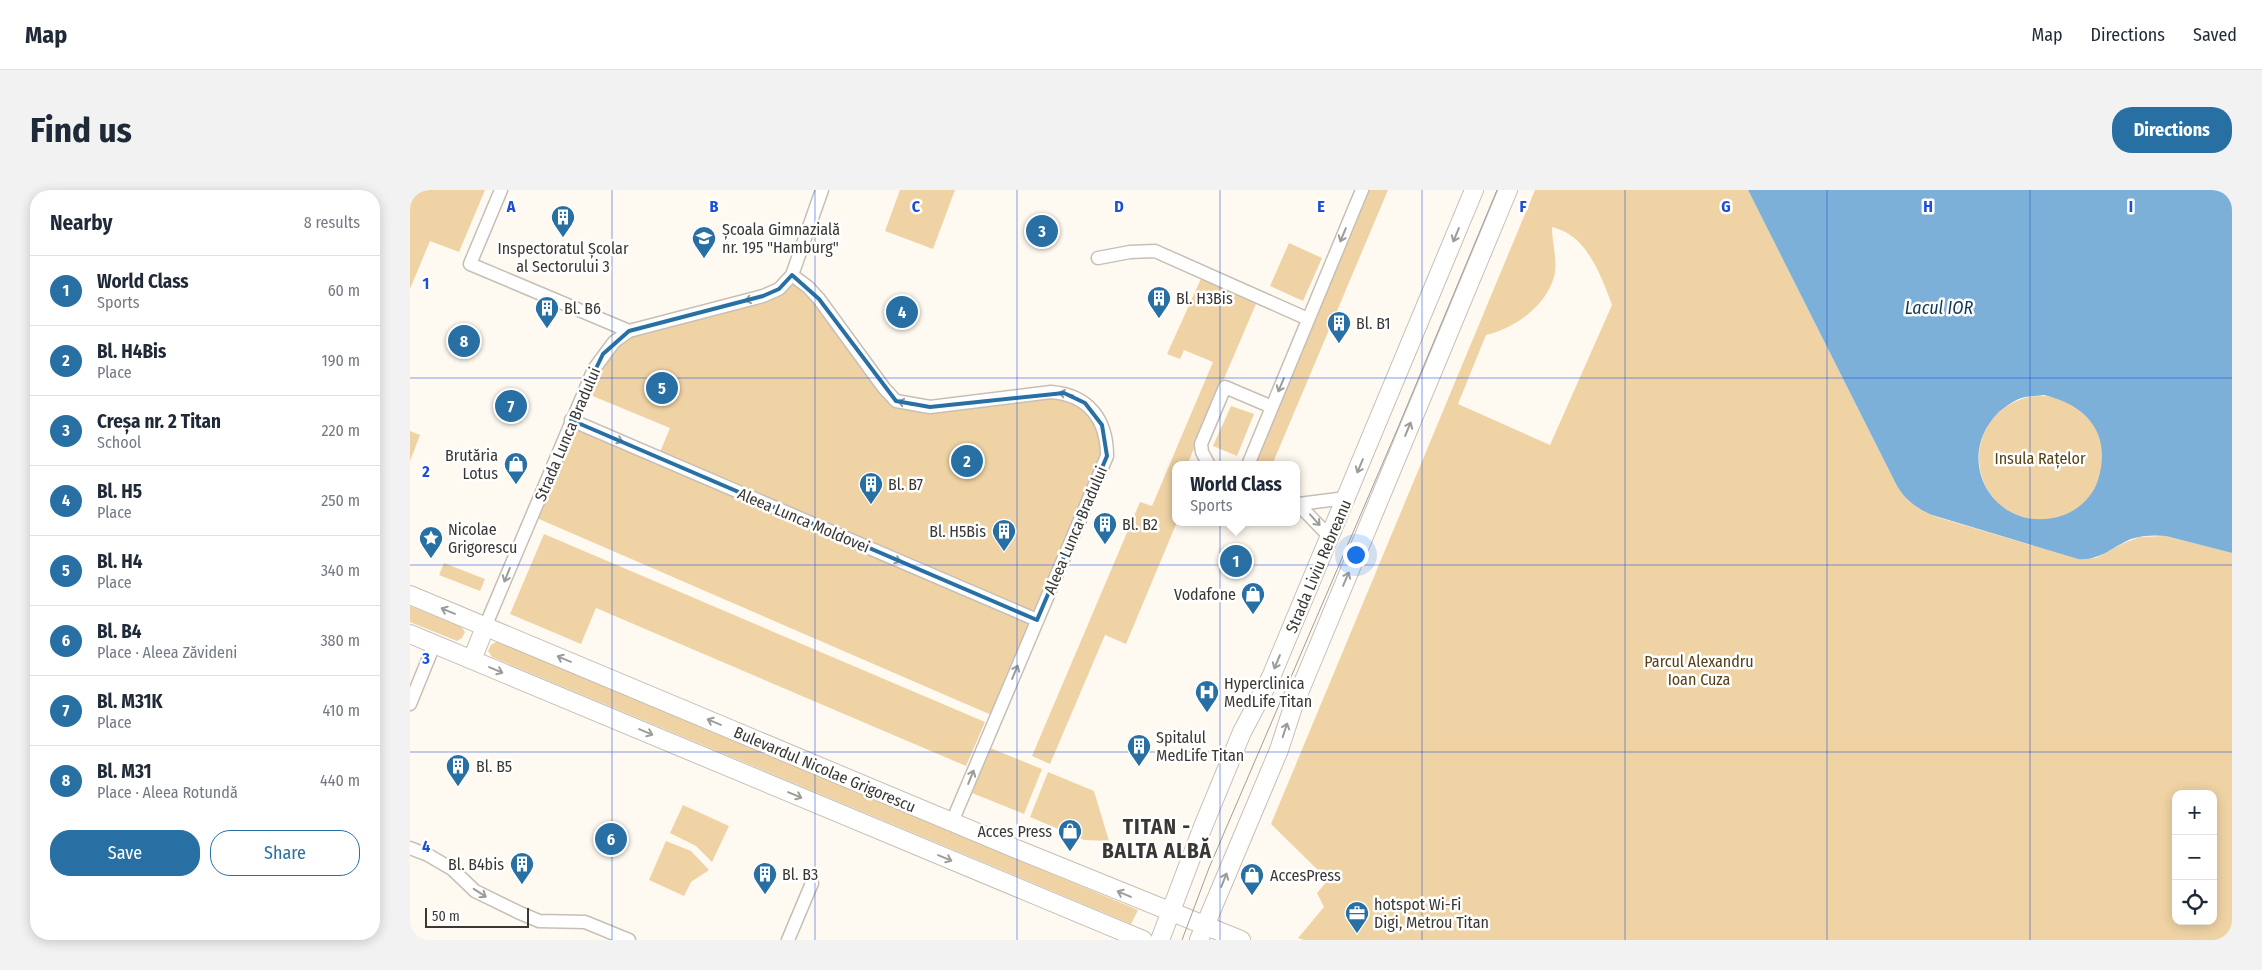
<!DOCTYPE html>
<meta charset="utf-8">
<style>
body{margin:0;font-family:"Fira Sans Condensed",sans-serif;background:#f2f2f3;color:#1f2937}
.controls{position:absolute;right:15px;bottom:15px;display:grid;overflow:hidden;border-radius:10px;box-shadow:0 2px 12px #0003}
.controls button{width:45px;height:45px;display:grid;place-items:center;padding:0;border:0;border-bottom:1px solid #e0e1e3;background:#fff;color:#1f2937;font:25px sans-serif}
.scale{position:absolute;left:15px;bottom:12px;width:104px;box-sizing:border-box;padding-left:5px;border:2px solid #3a3834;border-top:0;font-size:14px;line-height:18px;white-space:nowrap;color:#3a3834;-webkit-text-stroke:4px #fff;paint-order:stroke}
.you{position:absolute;left:945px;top:364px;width:18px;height:18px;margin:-12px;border:4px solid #fff;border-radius:50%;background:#1a73e8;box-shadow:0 0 0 8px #1a73e833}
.badge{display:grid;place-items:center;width:32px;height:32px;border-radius:50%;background:#2870a4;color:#fff;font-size:16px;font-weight:700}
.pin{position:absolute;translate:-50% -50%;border:2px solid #fff;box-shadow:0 1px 5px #0006}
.popup{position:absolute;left:762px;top:271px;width:128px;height:65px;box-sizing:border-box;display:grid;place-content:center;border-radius:10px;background:#fff;filter:drop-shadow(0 1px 4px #0005);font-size:16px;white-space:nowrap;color:#747a83}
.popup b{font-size:19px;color:#1f2937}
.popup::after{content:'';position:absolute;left:50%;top:100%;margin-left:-10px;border:10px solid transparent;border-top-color:#fff}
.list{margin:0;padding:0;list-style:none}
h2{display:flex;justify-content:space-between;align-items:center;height:65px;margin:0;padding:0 20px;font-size:21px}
h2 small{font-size:16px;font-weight:400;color:#747a83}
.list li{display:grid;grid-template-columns:32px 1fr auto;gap:15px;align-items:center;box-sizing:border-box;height:70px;padding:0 20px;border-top:1px solid #e0e1e3}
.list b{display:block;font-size:19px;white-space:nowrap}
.list p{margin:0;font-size:16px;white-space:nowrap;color:#747a83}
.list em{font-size:16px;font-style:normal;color:#747a83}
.actions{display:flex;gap:10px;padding:15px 20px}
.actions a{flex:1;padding:11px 0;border:1px solid #2870a4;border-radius:20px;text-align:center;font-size:18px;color:#2870a4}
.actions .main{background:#2870a4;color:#fff}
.icon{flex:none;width:28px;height:28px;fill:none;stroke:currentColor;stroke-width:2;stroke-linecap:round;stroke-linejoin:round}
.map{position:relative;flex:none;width:1822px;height:750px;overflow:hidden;border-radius:20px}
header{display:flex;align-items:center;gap:30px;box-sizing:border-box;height:70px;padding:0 25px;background:#fff;border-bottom:1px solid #e0e1e3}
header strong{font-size:24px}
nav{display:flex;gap:28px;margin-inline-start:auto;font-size:18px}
.intro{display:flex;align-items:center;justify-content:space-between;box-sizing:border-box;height:120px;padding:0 30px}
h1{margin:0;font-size:35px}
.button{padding:12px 22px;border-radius:20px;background:#2870a4;color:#fff;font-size:18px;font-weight:700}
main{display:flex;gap:30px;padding:0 30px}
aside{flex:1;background:#fff;border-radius:20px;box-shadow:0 2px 12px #0003}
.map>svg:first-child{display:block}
.green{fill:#efd3a4;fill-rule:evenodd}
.water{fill:#7db0d9;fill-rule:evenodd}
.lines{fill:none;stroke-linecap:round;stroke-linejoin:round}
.minor-casing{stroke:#c6bfb6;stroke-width:15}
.secondary-casing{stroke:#c6bfb6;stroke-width:20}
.minor{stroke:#fff;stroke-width:12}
.secondary{stroke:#fff;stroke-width:18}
.tram{stroke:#a19d97;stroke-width:1}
.oneway{stroke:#9c9c9a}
.marked{fill:none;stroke:#2870a4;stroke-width:4;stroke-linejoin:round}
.grid{fill:none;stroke:#1d4ed8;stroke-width:1;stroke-opacity:0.55}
.labels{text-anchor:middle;stroke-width:5;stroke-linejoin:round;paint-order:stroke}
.poi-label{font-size:16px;fill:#3a3834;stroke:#fff;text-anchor:start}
.street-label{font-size:16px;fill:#3a3834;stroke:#fff}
.park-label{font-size:16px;fill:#574015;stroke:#fff}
.water-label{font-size:18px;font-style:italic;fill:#103854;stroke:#fff}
.district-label{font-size:21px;font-weight:bold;letter-spacing:1px;fill:#3a3834;stroke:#fff}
.grid-label{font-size:16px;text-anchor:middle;font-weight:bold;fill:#1d4ed8;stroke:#fff;stroke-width:5;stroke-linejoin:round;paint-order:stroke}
</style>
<header>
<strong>Map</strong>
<nav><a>Map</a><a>Directions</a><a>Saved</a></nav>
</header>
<div class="intro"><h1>Find us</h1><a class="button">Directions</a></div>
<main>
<aside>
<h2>Nearby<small>8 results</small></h2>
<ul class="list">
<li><span class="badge">1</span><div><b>World Class</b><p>Sports</p></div><em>60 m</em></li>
<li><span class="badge">2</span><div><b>Bl. H4Bis</b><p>Place</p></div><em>190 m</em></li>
<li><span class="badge">3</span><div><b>Creșa nr. 2 Titan</b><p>School</p></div><em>220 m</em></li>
<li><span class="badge">4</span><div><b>Bl. H5</b><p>Place</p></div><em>250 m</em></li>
<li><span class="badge">5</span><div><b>Bl. H4</b><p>Place</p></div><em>340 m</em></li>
<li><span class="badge">6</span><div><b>Bl. B4</b><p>Place · Aleea Zăvideni</p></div><em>380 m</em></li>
<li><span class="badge">7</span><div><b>Bl. M31K</b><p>Place</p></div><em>410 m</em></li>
<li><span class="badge">8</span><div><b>Bl. M31</b><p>Place · Aleea Rotundă</p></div><em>440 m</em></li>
</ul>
<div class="actions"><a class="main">Save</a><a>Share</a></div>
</aside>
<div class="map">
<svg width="1822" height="750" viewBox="0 0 1822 750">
<rect width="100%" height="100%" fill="#fffaf1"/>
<path class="green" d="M0 0H75L49 62 20 51 0 99Z
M490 0H545L523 59 475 41Z
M955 0H978L862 275H841Z
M1125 0H1338L1486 294C1496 312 1511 322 1530 328L1668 369 1686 368 1714 353 1730 347 1756 346 1822 363V750H894L888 748 914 717 907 703 918 690 861 634ZM1142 37C1148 39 1155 41 1160 45 1181 58 1194 93 1202 115L1140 255 1048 214 1076 145C1104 139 1136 116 1144 87 1148 71 1142 53 1142 37ZM1766 604H1803V731H1766Z
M879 53 912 68 893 111 860 96Z
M794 82 849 107 777 275H766L767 332 716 454 695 445 640 574 622 566 730 312 742 316 803 172 774 160 770 169 757 164Z
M382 85 495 214 665 206 697 250 586 527 122 326 161 230 248 267 260 238 173 202 204 152 353 106Z
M1569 268a62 62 0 1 1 124 0a62 62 0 1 1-124 0Z
M821 216 844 224 827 266 803 256Z
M0 241 10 245 0 271Z
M134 344 575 532 556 576 186 418 171 454 100 424Z
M34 373 75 389 70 401 29 385Z
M0 416 51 436 55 442 52 448 47 451 0 432Z
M88 451 728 720 721 734 82 467 78 461 81 455Z
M580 558 632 579 614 624 562 603Z
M638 582 684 601 699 651 674 650 620 627Z
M273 615 319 636 302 672 286 656 260 643Z
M256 651 281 661 299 680 281 692 274 706 239 690Z"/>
<path class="water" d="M1338 0H1822V363L1756 346C1745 345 1733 345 1721 349 1702 357 1690 371 1668 369L1522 325C1507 319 1494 309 1486 294ZM1634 205C1678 215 1702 245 1688 290 1683 307 1667 321 1651 326 1586 346 1540 270 1589 222 1596 216 1606 209 1615 207 1621 206 1628 206 1634 205Z"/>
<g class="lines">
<g class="minor-casing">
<path id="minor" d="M91 0 60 74 219 141
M688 68 720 62 745 61 898 129
M382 85 398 97 409 109 474 198 486 211 520 217 641 202C679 205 697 230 697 266L542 632
M161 230 627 430
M799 275 792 262 791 254 815 197 862 217
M838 275 952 0
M886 312 920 347
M889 314 936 308
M75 437 184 179 204 152 219 141 353 106 369 99 382 85 412 0
M0 514 24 455
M0 658 18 665 42 679 65 701 110 723 129 731 175 732 219 750
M378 750 402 693"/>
</g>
<g class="secondary-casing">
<path id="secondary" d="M0 405 604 658 831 750
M0 444 733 750
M62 470 75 437
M750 750 792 639 832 542 861 487 1064 0
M789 750 869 560 883 517 1098 0"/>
</g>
<use href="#minor" class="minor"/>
<use href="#secondary" class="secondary"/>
<path class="tram" d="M772 750 799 678 987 240 1087 0"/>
</g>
<defs><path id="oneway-shaft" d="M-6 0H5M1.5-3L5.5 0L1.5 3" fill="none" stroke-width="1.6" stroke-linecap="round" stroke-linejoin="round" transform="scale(1.25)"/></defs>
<g class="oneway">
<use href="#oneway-shaft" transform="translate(933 45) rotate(113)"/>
<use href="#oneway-shaft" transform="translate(1046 45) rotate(113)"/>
<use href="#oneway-shaft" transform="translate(342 109) rotate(166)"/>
<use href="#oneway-shaft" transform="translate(871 195) rotate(113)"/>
<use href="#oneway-shaft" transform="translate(656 204) rotate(-168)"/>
<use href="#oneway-shaft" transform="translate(495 213) rotate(-165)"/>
<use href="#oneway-shaft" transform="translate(998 239) rotate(-67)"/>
<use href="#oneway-shaft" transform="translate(206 249) rotate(23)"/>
<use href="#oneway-shaft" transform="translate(950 276) rotate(113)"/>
<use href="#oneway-shaft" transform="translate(905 330) rotate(48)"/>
<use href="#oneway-shaft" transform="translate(484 369) rotate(23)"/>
<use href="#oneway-shaft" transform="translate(97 385) rotate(112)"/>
<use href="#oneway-shaft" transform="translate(936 389) rotate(-67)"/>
<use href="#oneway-shaft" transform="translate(38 421) rotate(-157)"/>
<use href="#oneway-shaft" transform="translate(154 469) rotate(-157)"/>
<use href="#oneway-shaft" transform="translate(867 472) rotate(113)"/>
<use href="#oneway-shaft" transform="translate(86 480) rotate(23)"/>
<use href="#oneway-shaft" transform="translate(605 482) rotate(-67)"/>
<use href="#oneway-shaft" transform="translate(304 532) rotate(-157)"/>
<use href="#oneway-shaft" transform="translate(875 540) rotate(-72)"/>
<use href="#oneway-shaft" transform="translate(236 542) rotate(23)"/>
<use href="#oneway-shaft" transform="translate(561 587) rotate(-68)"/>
<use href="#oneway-shaft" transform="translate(385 605) rotate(23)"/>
<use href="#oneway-shaft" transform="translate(535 668) rotate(23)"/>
<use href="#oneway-shaft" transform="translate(814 690) rotate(-68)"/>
<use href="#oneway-shaft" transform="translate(70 703) rotate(33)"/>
<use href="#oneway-shaft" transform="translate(714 704) rotate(-157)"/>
</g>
<path class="marked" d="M382 85 409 109 486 211 520 217 654 203 675 213 692 235 697 266 627 430 161 230 193 164 219 141 353 106 369 99Z"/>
<path class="grid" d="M202 0V750M405 0V750M607 0V750M810 0V750M1012 0V750M1215 0V750M1417 0V750M1620 0V750M0 188H1822M0 375H1822M0 562H1822"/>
<defs>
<g id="building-pin" transform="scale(1.25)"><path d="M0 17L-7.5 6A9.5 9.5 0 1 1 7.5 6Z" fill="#2870a4" stroke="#fff"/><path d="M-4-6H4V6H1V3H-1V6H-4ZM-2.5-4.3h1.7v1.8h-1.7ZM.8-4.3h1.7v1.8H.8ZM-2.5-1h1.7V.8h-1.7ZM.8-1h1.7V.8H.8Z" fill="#fff"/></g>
<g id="school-pin" transform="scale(1.25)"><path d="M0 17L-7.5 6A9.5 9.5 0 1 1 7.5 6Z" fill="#2870a4" stroke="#fff"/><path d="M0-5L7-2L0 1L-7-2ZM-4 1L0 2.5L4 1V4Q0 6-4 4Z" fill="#fff"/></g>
<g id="shop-pin" transform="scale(1.25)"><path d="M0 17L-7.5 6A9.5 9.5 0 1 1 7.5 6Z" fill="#2870a4" stroke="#fff"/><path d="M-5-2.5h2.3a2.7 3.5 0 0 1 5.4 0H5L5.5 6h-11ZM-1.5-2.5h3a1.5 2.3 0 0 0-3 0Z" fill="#fff"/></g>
<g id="sight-pin" transform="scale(1.25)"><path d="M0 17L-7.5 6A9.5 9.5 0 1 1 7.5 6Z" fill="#2870a4" stroke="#fff"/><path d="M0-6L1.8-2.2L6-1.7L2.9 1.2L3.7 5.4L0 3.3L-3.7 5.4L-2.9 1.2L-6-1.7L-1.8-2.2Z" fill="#fff"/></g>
<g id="hospital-pin" transform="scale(1.25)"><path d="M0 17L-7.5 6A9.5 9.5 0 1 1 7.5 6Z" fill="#2870a4" stroke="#fff"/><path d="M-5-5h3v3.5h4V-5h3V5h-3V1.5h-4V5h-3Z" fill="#fff"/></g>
<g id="office-pin" transform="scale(1.25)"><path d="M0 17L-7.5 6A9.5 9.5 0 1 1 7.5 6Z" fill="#2870a4" stroke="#fff"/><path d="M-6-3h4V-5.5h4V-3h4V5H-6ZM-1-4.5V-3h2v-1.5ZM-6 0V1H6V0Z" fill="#fff"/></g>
</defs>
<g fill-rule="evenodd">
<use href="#building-pin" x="153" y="27"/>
<use href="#school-pin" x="294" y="48"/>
<use href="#building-pin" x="749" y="108"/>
<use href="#building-pin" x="137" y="118"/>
<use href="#building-pin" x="929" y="133"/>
<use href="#shop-pin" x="106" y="274"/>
<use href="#building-pin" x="461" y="294"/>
<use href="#building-pin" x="695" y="334"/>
<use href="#building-pin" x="594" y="341"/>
<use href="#sight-pin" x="21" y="348"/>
<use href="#shop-pin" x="843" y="404"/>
<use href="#hospital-pin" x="797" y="502"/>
<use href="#building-pin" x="729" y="556"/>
<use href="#building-pin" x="48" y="576"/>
<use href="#shop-pin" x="660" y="641"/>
<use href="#building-pin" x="112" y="674"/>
<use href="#building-pin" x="355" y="684"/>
<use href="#shop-pin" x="842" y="685"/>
<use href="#office-pin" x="947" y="723"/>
</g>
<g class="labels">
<g class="poi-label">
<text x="312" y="45">Școala Gimnazială<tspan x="312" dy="18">nr. 195 "Hamburg"</tspan></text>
<text x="153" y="64" text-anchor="middle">Inspectoratul Școlar<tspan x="153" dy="18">al Sectorului 3</tspan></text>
<text x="766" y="114">Bl. H3Bis</text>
<text x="154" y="124">Bl. B6</text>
<text x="946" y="139">Bl. B1</text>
<text x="88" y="271" text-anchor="end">Brutăria<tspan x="88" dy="18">Lotus</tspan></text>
<text x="478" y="300">Bl. B7</text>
<text x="712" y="340">Bl. B2</text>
<text x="38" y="345">Nicolae<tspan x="38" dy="18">Grigorescu</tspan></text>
<text x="576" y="347" text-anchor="end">Bl. H5Bis</text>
<text x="826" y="410" text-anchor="end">Vodafone</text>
<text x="814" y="499">Hyperclinica<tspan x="814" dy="18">MedLife Titan</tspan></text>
<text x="746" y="553">Spitalul<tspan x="746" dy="18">MedLife Titan</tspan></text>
<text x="66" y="582">Bl. B5</text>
<text x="642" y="647" text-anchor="end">Acces Press</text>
<text x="94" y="680" text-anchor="end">Bl. B4bis</text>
<text x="372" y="690">Bl. B3</text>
<text x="860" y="691">AccesPress</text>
<text x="964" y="720">hotspot Wi-Fi<tspan x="964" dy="18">Digi, Metrou Titan</tspan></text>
</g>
<g class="street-label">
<text transform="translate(157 244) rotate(-67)" y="6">Strada Lunca Bradului</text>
<text transform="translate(394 330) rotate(23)" y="6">Aleea Lunca Moldovei</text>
<text transform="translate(665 340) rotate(-67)" y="6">Aleea Lunca Bradului</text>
<text transform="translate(908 376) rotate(-67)" y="6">Strada Liviu Rebreanu</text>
<text transform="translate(415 579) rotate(23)" y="6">Bulevardul Nicolae Grigorescu</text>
</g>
<g class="park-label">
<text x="1630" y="274">Insula Rațelor</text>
<text x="1289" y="477">Parcul Alexandru<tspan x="1289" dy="18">Ioan Cuza</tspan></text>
</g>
<g class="water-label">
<text x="1529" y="124">Lacul IOR</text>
</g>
<g class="district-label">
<text x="747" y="644">TITAN -<tspan x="747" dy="24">BALTA ALBĂ</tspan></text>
</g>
</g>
<g class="grid-label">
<text x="101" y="22">A</text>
<text x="304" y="22">B</text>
<text x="506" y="22">C</text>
<text x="709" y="22">D</text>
<text x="911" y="22">E</text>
<text x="1113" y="22">F</text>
<text x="1316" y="22">G</text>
<text x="1518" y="22">H</text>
<text x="1721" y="22">I</text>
<text x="16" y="99">1</text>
<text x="16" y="287">2</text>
<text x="16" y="474">3</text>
<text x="16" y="662">4</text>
</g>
</svg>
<div class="controls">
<button>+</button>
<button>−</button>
<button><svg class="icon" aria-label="locate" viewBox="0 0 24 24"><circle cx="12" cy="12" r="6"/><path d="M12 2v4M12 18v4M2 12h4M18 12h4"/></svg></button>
</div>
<div class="scale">50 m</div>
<div class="you"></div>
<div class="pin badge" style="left:826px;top:371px">1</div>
<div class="popup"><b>World Class</b>Sports</div>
<div class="pin badge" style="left:557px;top:271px">2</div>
<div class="pin badge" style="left:632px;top:41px">3</div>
<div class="pin badge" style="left:492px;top:122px">4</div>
<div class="pin badge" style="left:252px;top:198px">5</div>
<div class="pin badge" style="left:201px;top:649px">6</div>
<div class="pin badge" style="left:101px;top:216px">7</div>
<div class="pin badge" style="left:54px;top:151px">8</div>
</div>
</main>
